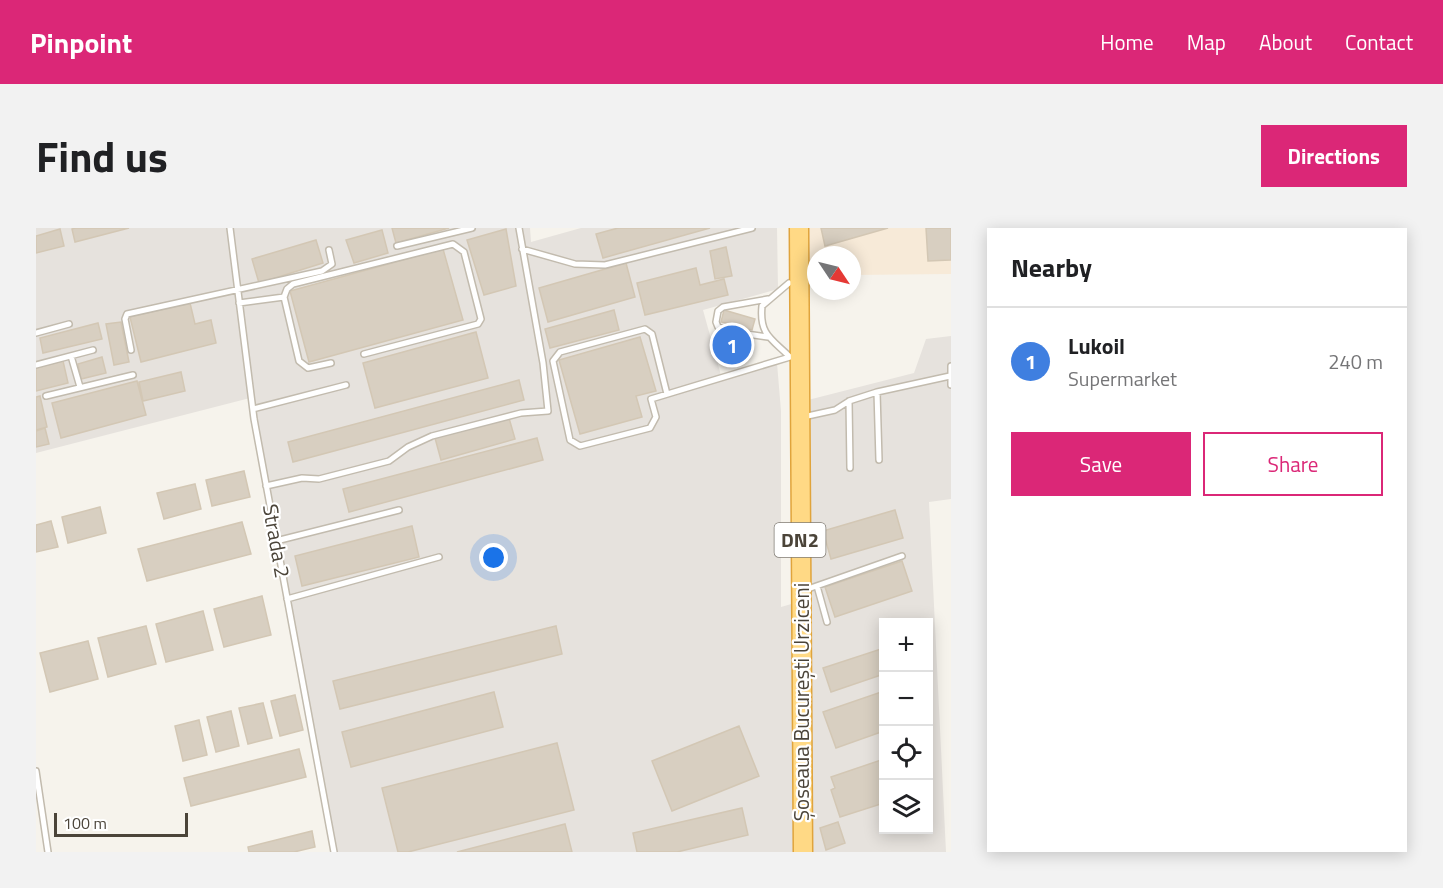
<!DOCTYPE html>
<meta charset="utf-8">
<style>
body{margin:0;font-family:"Titillium Web",sans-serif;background:#f2f2f2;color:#202124}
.controls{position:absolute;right:18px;bottom:18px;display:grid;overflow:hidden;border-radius:0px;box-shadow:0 3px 15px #0003}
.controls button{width:54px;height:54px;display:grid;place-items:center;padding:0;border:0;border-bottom:2px solid #e0e0e0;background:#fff;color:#202124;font:30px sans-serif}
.compass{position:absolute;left:771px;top:18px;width:54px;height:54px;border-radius:50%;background:#fff;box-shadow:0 3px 15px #0003;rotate:125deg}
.scale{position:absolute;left:18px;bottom:15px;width:134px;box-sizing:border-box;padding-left:6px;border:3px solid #4b4439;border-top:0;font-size:16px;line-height:21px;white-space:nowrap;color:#4b4439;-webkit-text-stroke:4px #fff;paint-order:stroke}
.you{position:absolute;left:458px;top:330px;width:21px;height:21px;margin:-15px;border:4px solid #fff;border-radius:50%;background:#1a73e8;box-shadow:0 0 0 9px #1a73e833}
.badge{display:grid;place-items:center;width:39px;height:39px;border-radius:50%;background:#db2777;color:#fff;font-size:20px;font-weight:700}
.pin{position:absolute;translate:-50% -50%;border:3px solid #fff;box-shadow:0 2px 6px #0006}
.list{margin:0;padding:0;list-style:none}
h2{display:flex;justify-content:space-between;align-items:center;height:78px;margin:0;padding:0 24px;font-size:26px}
h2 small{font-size:20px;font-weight:400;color:#757577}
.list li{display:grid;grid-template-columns:39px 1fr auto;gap:18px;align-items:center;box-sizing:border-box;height:108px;padding:0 24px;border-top:2px solid #e0e0e0}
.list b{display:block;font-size:22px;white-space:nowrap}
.list p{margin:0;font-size:20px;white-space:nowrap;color:#757577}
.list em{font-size:20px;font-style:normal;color:#757577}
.actions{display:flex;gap:12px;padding:18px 24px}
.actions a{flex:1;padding:14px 0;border:2px solid #db2777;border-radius:0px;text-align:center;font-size:21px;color:#db2777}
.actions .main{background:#db2777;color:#fff}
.icon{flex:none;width:33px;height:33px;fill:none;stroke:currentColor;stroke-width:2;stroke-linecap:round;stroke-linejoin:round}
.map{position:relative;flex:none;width:915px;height:624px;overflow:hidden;border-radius:0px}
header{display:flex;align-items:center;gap:36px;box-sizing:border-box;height:84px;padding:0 30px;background:#db2777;color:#fff}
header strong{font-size:28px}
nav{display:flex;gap:33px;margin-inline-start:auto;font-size:21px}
.intro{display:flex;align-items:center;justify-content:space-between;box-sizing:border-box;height:144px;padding:0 36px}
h1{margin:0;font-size:42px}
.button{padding:15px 27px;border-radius:0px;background:#db2777;color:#fff;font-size:21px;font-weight:700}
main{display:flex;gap:36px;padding:0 36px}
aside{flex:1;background:#fff;border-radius:0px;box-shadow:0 3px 15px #0003}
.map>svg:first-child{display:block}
.commercial{fill:#f7ead8}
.industrial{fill:#e6e2dd;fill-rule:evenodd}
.building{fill:#d8cfc1;stroke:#d3c7b4;stroke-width:1.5}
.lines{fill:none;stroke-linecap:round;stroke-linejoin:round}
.service-casing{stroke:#c2bbae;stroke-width:8}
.trunk-casing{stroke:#e0a43c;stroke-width:21}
.service{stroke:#fff;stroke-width:5}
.trunk{stroke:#ffd985;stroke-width:18}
.labels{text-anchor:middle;stroke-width:4.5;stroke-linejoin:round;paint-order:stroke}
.shield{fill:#fff;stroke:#817c74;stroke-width:1.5}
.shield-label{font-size:20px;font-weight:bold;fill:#4b4439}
.street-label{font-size:21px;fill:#4b4439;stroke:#fff}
</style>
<header>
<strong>Pinpoint</strong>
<nav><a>Home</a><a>Map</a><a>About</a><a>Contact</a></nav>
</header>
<div class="intro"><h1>Find us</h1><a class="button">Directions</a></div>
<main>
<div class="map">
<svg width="915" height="624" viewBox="0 0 915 624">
<rect width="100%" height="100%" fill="#f6f3ec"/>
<path class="commercial" d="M770 0H915V46L816 47V27H780V47H770Z"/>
<path class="industrial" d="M0 0H494L495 14 545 0H741L742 61 667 82 686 151 741 135 745 183V379L769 372 772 172 878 145 890 111 915 108V271L893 274 910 624H298L214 170 0 225ZM848 394H892V602H848Z"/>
<path class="building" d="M39 0H93L39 14 36 1Z
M356 0H413L360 15Z
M582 0H674L567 30 560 6Z
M785 0H852L789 18Z
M890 0H915V32L892 33Z
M24 1 28 18 0 25V8Z
M470 1 480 58 448 67 431 12Z
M346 2 352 25 318 35 310 12Z
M280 12 287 35 223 55 216 31Z
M690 19 696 48 679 51 674 23Z
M407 21 427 92 273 134 254 63Z
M590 35 599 69 512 94 503 60Z
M660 40 664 57 688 51 692 67 609 87 601 55Z
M154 75 159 96 175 92 180 115 105 134 94 89Z
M578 82 583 102 514 120 509 101Z
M688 82 719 91 716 102 706 100 703 110 688 107 690 95 685 94Z
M85 94 93 134 78 137 70 96Z
M62 95 66 111 7 125 4 110Z
M440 104 452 150 339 180 327 135Z
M688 107 708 112 704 128 684 122Z
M604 109 620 163 600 168 606 189 544 206 523 132Z
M66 129 70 145 45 151 42 136Z
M27 133 32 155 0 163V140Z
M145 144 149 163 107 173 103 154Z
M483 152 488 172 257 234 252 214Z
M101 153 110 187 25 210 16 175Z
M4 168 11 199 0 202V169Z
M473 190 479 211 405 232 399 210Z
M9 200 13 216 0 219V203Z
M501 210 507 232 313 284 307 261Z
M208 243 214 269 176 278 170 252Z
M159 256 165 281 128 291 121 265Z
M64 279 70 305 32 315 26 289Z
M859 282 867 310 795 331 787 303Z
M15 293 22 319 0 324V297Z
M206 294 215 326 111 353 102 321Z
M376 298 383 329 266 358 259 328Z
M866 333 876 363 799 389 789 359Z
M226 368 235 407 188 419 178 381Z
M167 383 177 422 130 434 120 396Z
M110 398 120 436 72 449 62 410Z
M520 398 526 426 304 481 297 453Z
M52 413 62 451 14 464 4 425Z
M848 420V446L795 464 787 440Z
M848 463V503L800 520 787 484Z
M458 464 467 499 315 539 306 504Z
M259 467 267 502 244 508 235 473Z
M227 475 236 510 212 516 203 480Z
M195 483 203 518 180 524 171 489Z
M163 492 171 527 147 533 139 498Z
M703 498 723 548 636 583 616 533Z
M521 515 538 582 372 624H362L346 560Z
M263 521 270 549 155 578 148 550Z
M848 531V575L804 589 795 562 799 560 795 549Z
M706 580 712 607 641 624H601L597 605Z
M802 594 809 615 790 622 784 600Z
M529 596 536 624H421Z
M276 603 279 619 258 624H213L212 619Z"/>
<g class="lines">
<g class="service-casing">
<path id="service" d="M194 0 218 191 298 624
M361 18 436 0
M486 21 539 36 569 37 716 0
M248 69 251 61 257 56 417 16 428 24 445 91 442 96 328 126
M203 75 248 69 263 133 272 140 295 135
M689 101 682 99 680 94 682 83 687 79 732 71
M0 105 33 96
M704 105 732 109
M95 122 89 91 91 86 286 43 296 36 293 22
M35 128 44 159
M0 137 57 122
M915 138V157
M841 164 843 232
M631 166 616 106 609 101 524 124 517 133 534 212 544 218 614 200 620 189 615 171C661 157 707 143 754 129 736 111 723 107 726 78L753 55
M10 168 97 147
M813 173 814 240
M217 181 310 157
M767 189 799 182 813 173 841 164 914 148
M230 258 266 250 283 251 353 233 372 219 396 208 485 185 512 183 507 135 483 0
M240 313 363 282
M781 358 791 394
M769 362 866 328
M251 371 403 329
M0 543 12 624"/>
</g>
<g class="trunk-casing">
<path id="trunk" d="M763 0 767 624"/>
</g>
<use href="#service" class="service"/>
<use href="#trunk" class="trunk"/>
</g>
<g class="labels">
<rect class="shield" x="738.5" y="295" width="51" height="34" rx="4.5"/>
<g class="shield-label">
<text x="764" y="319">DN2</text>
</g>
<g class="street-label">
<text transform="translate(240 313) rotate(80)" y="7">Strada 2</text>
<text transform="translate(766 474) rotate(-90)" y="7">Șoseaua București Urziceni</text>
</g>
</g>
</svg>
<div class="controls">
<button>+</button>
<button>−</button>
<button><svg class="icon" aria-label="locate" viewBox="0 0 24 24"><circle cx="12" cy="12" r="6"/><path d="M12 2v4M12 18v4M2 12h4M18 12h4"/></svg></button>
<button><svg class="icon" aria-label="layers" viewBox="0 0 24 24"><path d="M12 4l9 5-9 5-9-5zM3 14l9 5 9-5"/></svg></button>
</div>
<svg class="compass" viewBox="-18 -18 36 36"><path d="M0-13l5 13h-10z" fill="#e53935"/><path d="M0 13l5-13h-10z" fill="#757577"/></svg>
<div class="scale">100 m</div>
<div class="you"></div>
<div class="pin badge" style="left:696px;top:117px;background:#3f7fe0">1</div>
</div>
<aside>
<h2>Nearby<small></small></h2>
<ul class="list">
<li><span class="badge" style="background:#3f7fe0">1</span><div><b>Lukoil</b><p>Supermarket</p></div><em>240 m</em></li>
</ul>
<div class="actions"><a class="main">Save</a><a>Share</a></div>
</aside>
</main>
